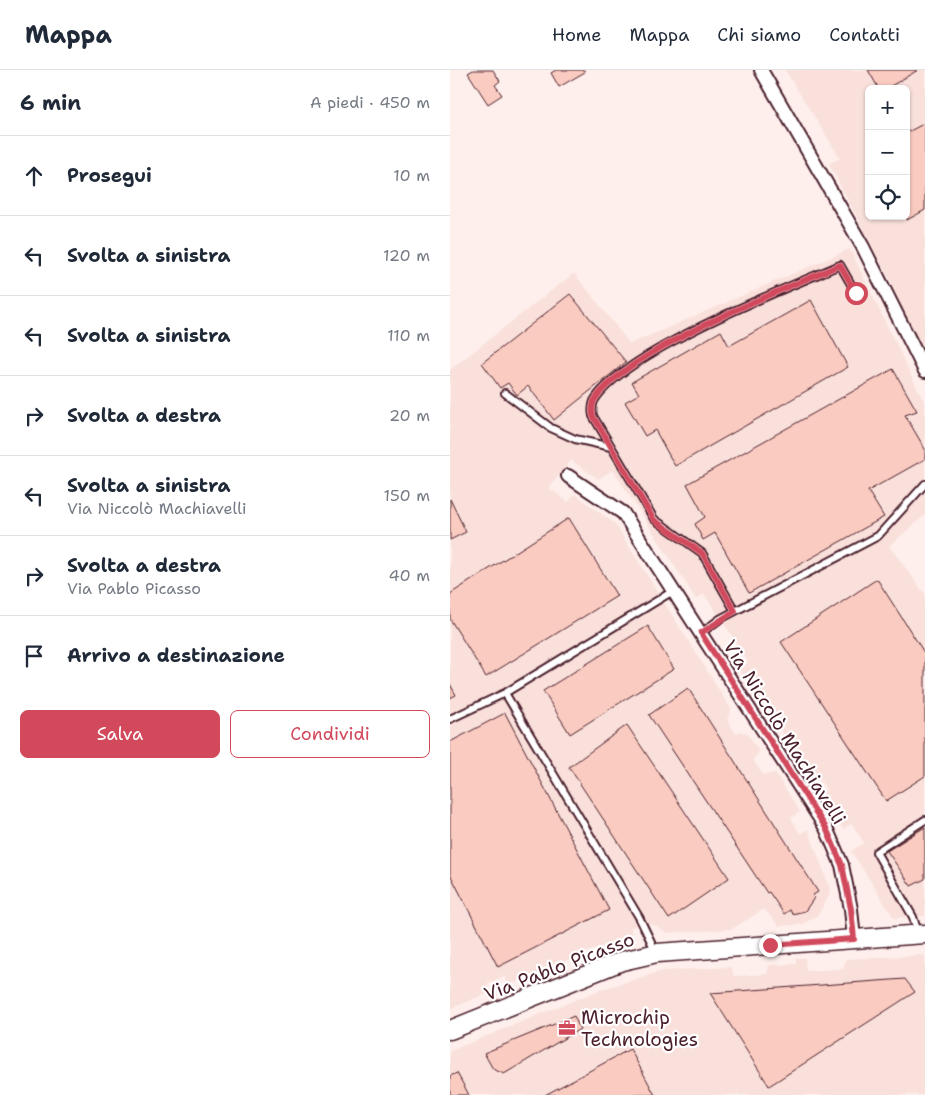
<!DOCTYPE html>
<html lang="it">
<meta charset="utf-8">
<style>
body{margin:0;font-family:"Shantell Sans",sans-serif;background:#f6f6f7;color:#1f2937}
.controls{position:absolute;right:15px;top:15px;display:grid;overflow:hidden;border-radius:8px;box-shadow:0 1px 4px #0004}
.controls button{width:45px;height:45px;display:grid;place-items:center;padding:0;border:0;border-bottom:1px solid #e0e1e3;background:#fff;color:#1f2937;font:25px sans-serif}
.stop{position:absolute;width:15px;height:15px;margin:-11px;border:4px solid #d1495b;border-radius:50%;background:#fff}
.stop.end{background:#d1495b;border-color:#fff;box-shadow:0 1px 5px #0008}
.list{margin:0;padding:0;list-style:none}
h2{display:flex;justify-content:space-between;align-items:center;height:65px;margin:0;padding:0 20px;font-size:21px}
h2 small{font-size:16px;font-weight:400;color:#747a83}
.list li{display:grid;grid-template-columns:32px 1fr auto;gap:15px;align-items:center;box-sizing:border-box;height:80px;padding:0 20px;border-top:1px solid #e0e1e3}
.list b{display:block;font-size:19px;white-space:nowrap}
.list p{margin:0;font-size:16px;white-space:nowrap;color:#747a83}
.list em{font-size:16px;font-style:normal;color:#747a83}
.actions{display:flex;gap:10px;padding:15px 20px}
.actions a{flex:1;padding:11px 0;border:1px solid #d1495b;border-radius:8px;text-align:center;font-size:18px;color:#d1495b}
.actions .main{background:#d1495b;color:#fff}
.icon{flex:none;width:28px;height:28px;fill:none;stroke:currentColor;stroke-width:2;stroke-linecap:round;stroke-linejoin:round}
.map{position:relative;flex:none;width:475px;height:1025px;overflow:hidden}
header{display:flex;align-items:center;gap:30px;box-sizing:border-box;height:70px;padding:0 25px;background:#fff;border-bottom:1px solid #e0e1e3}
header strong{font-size:24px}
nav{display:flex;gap:28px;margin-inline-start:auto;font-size:18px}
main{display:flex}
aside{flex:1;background:#fff}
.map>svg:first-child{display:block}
.built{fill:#f9e0db;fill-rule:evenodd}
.building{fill:#facbc0;stroke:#4a1f2b}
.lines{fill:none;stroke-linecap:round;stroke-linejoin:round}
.service-casing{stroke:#4a1f2b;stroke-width:10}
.minor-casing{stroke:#4a1f2b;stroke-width:16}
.secondary-casing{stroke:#4a1f2b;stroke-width:21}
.service{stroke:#fff;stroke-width:6}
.minor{stroke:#fff;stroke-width:12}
.secondary{stroke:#fff;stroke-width:18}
.route{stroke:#d1495b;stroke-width:6}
.labels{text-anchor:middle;stroke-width:4.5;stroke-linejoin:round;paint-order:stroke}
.street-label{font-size:19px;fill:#4a1f2b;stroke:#fff}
.poi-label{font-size:19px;fill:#4a1f2b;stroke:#fff;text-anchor:start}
</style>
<header>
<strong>Mappa</strong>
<nav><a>Home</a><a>Mappa</a><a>Chi siamo</a><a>Contatti</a></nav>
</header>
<main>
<aside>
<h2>6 min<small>A piedi · 450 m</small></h2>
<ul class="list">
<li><svg class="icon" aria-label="ahead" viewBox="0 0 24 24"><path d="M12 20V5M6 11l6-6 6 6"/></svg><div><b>Prosegui</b></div><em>10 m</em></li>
<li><svg class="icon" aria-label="left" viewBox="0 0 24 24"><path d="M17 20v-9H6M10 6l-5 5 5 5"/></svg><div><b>Svolta a sinistra</b></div><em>120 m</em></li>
<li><svg class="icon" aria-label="left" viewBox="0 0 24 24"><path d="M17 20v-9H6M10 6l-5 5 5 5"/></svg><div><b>Svolta a sinistra</b></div><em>110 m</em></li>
<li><svg class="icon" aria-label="right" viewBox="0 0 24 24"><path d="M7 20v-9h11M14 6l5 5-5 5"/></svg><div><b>Svolta a destra</b></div><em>20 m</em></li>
<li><svg class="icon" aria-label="left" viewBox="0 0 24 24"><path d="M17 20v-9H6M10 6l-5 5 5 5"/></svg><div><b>Svolta a sinistra</b><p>Via Niccolò Machiavelli</p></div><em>150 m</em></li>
<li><svg class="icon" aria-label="right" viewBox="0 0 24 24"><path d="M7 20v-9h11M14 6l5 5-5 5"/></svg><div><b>Svolta a destra</b><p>Via Pablo Picasso</p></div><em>40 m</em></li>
<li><svg class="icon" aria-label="arrive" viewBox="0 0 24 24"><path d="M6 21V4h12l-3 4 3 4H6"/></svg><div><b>Arrivo a destinazione</b></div></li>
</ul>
<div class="actions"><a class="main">Salva</a><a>Condividi</a></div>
</aside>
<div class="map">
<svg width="475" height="1025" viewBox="0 0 475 1025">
<rect width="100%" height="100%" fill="#feefec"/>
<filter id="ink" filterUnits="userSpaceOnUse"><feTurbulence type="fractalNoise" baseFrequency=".02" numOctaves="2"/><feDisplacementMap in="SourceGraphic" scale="10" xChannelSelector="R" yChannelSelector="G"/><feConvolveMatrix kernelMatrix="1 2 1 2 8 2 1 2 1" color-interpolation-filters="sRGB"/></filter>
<g filter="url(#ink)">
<path class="built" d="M335 0H475V282H471L441 212 379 94 390 88ZM419 19H456V146H419Z
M400 179 475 334V445L439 476 475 524V846L444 848 401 781 414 773 402 754 393 759 371 723 376 719 369 709 364 712 319 642 324 639 318 630 312 633 288 598 298 592 283 567 254 524 246 529 163 400 148 409 121 390 99 418 118 432 125 424 165 454 281 639 280 646 277 649 286 664 290 661 297 663 309 682 303 690 313 705 325 703 350 742 341 748 350 764 358 759 380 818 379 826 368 845 353 854 329 856 314 839 282 859 217 863 206 856 198 854 181 857V864L61 914 56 911 55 906 38 913V923L0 939V300L124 203 180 274Z
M475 885V1025H0V981L147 921 212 901 281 897 284 906 317 904 319 895 346 894V888H355L356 901 393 899 396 889Z"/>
<path class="building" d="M23 0H43L50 11 45 15 52 25 38 34 18 3Z
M106 0H134L135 2 109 17 101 3Z
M418 0H468L436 19H429Z
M475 53V140L457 150 456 63Z
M120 224 176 292 104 350 78 316 67 325 58 313 50 318 32 293Z
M361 230 398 297 225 396 205 360 195 366 175 332 189 324 182 312 271 261 279 276Z
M443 299 467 341 455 345 475 379V389L418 421 434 447 299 523 265 463 253 470 245 454 255 447 237 414Z
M0 429 16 462 0 470Z
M119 448 167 526 36 607 0 549V524Z
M427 509 475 584V706L436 731 331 572Z
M198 556 224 599 120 664 93 621Z
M0 614 6 625 0 628Z
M238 618 368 822 363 825 364 828 355 841 342 844 340 840 334 844 319 822 317 823 199 645Z
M55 643 159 840 48 897 0 804V672Z
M177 655 279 808 219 849 119 697Z
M475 757V809L461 816 437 781Z
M455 909 465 922 319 1016 260 923Z
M124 946 130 959 54 1004 43 999 34 983Z
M180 979 205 1025H95Z
M7 1003 19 1025H0V1006Z"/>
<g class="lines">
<g class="service-casing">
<path id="service" d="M55 323 101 358 125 369 161 377
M285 541 252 483 204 449 143 346C142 341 142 336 144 331 173 282 334 219 390 195L406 223
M251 563 270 549 428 466 475 414
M55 623 223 521
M0 649 55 623 189 847 206 882
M468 863 463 847 426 782 475 750"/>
</g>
<g class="minor-casing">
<path id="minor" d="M311 0 413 177 475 301
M118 406 173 443 376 758 392 795 401 839 404 869"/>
</g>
<g class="secondary-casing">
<path id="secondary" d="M0 960 172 891 207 883 475 864"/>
</g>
<use href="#service" class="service"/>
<use href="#minor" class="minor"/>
<use href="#secondary" class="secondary"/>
</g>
</g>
<g class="lines" filter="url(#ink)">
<path class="route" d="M320 875 404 869 401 839 392 795 376 758 251 563 285 541 252 483 204 450 143 346C142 341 142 336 144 331 173 282 334 219 390 195L406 223"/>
</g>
<defs>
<g id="office-bare" transform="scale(1.35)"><path d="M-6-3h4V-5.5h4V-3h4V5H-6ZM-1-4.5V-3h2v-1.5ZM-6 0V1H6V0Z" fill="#d1495b" stroke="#fff" stroke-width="2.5" paint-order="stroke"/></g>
</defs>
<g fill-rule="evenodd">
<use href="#office-bare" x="117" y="958"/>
</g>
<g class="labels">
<g class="street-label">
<text transform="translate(335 662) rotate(58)" y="7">Via Niccolò Machiavelli</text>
<text transform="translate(109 896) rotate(-21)" y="7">Via Pablo Picasso</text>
</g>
<g class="poi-label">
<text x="131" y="954">Microchip<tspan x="131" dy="22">Technologies</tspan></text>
</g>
</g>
</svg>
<div class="controls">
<button>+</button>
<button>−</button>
<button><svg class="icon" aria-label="locate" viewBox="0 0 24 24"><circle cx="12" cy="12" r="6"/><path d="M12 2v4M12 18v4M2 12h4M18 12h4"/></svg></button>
</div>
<div class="stop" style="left:406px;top:223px"></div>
<div class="stop end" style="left:320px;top:875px"></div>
</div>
</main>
